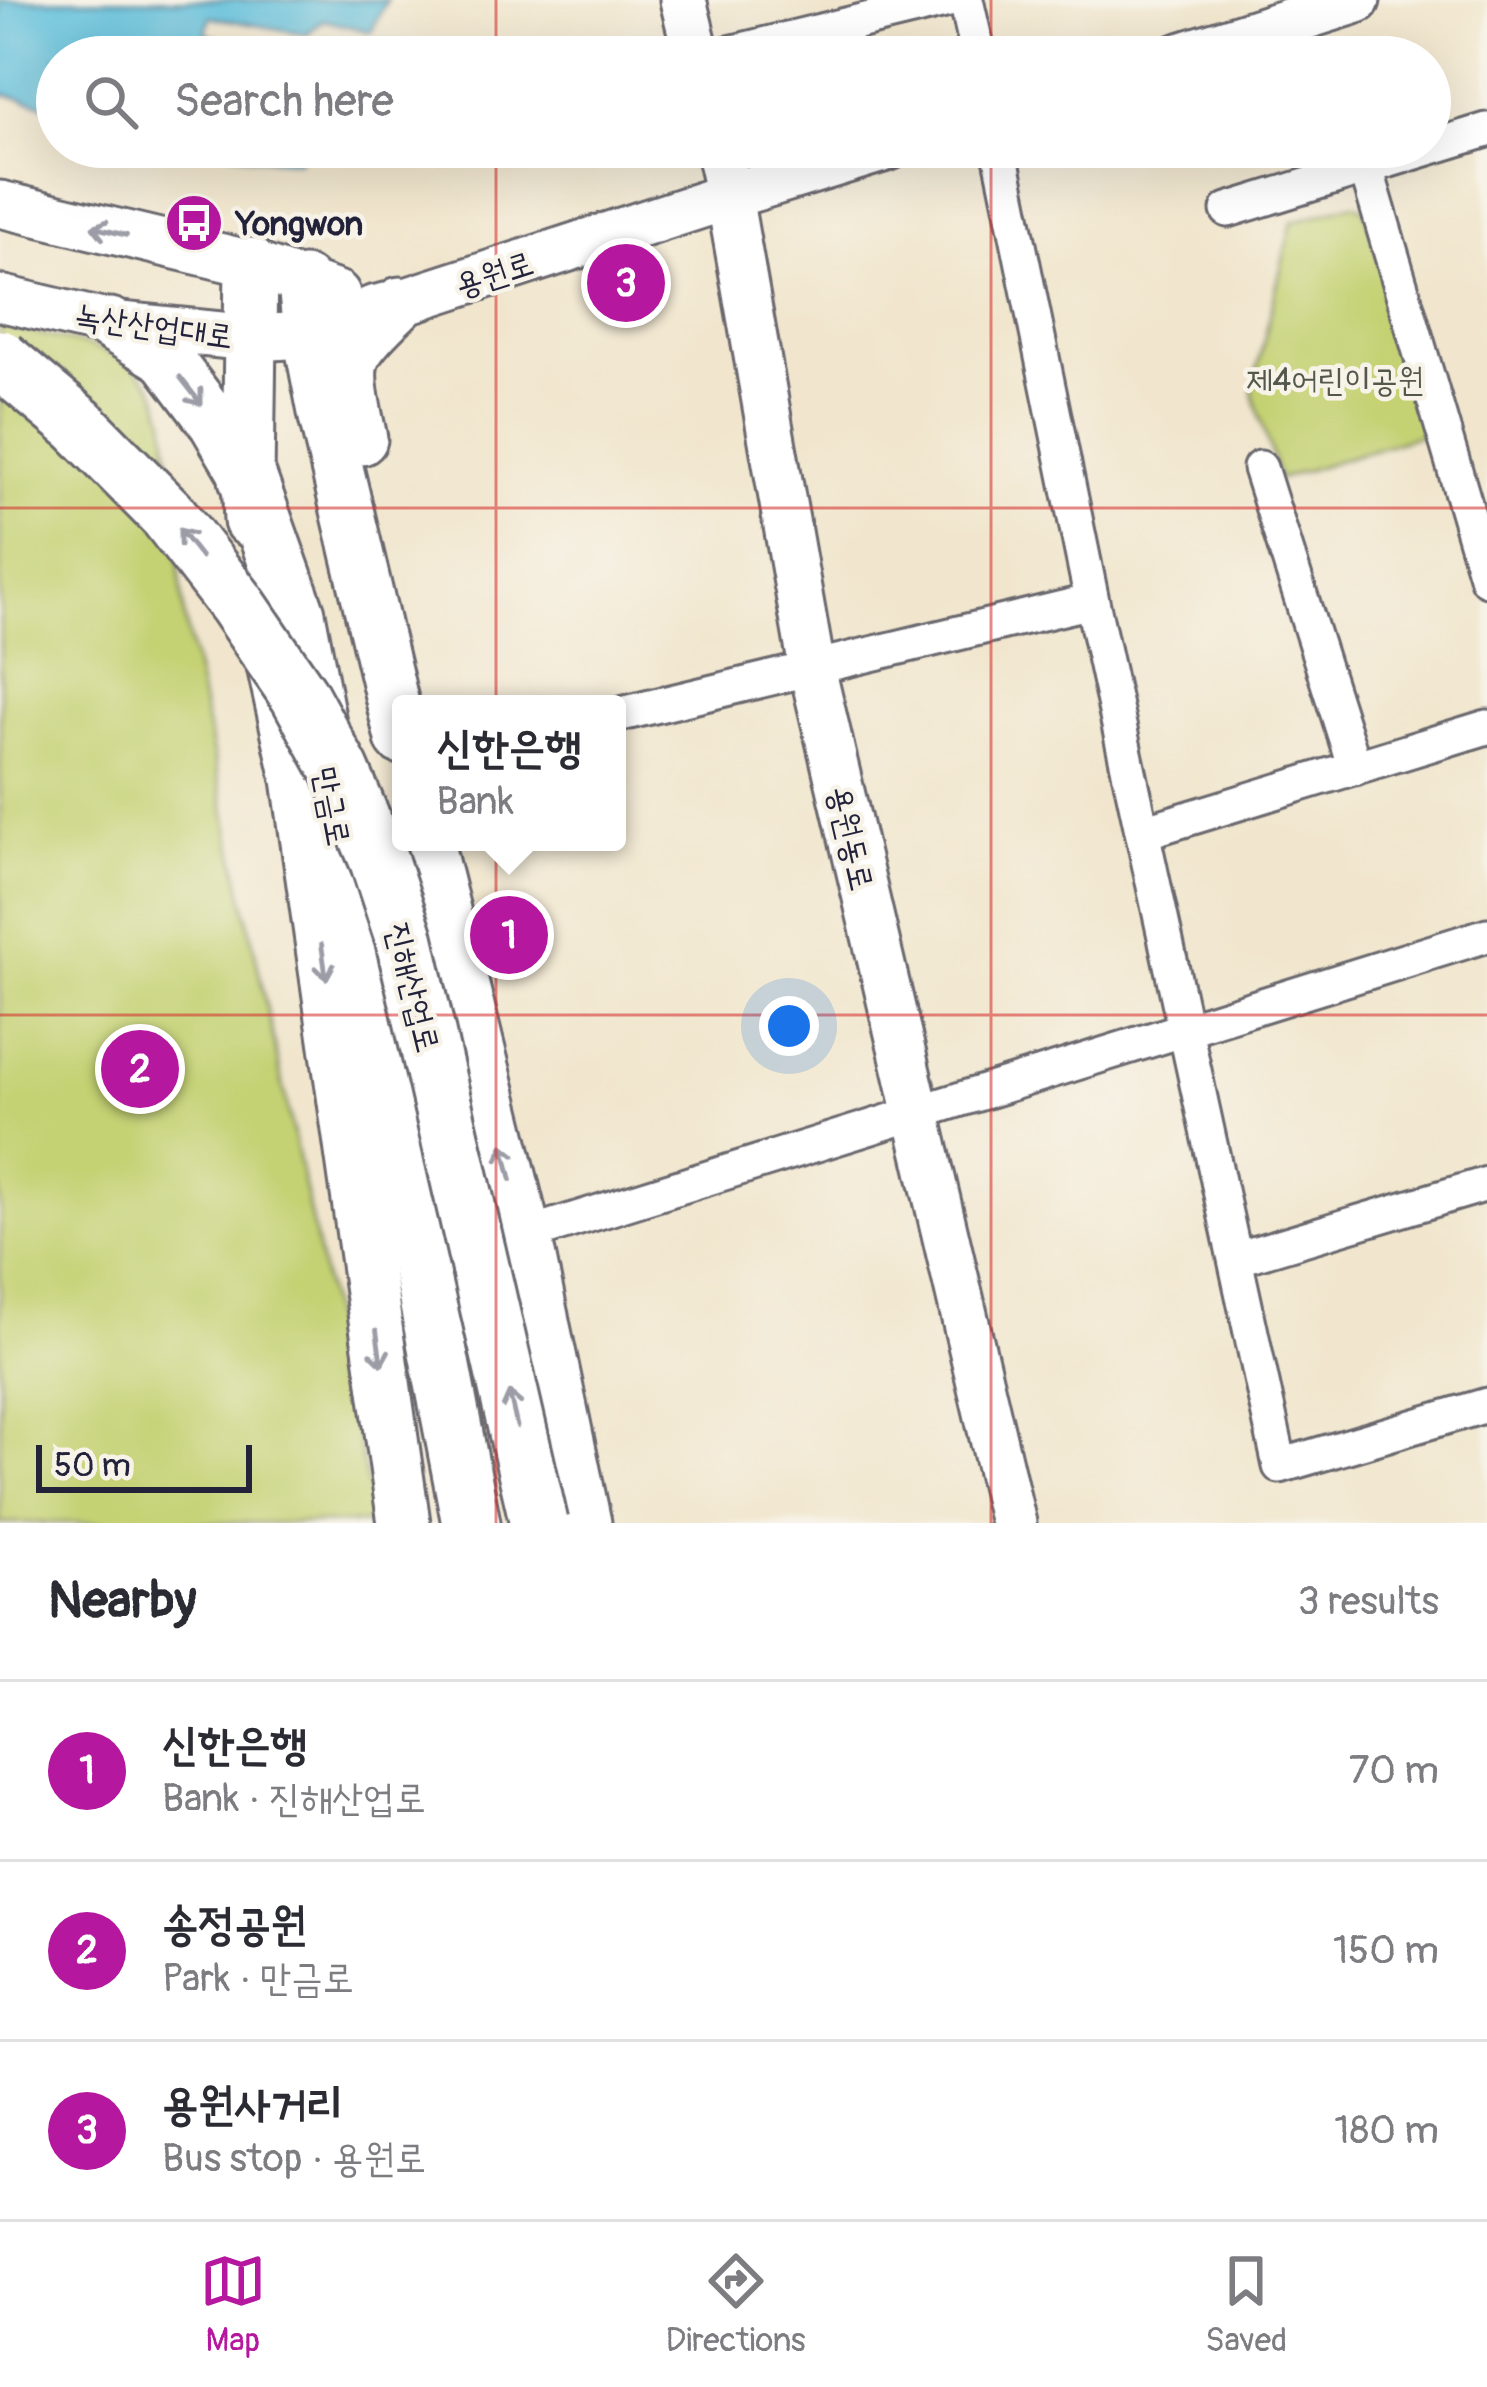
<!DOCTYPE html>
<meta charset="utf-8">
<style>
body{margin:0;font-family:Pangolin,"Poor Story",sans-serif;background:#f7f7f7;color:#2b2b33}
.scale{position:absolute;left:36px;bottom:30px;width:216px;box-sizing:border-box;padding-left:12px;border:6px solid #22223b;border-top:0;font-size:33px;line-height:42px;white-space:nowrap;color:#22223b;-webkit-text-stroke:9px #f7f3e8;paint-order:stroke}
.you{position:absolute;left:789px;top:1026px;width:42px;height:42px;margin:-30px;border:9px solid #fff;border-radius:50%;background:#1a73e8;box-shadow:0 0 0 18px #1a73e833}
.badge{display:grid;place-items:center;width:78px;height:78px;border-radius:50%;background:#b5179e;color:#fff;font-size:39px;font-weight:700}
.pin{position:absolute;translate:-50% -50%;border:6px solid #fff;box-shadow:0 3px 12px #0006}
.popup{position:absolute;left:392px;top:695px;width:234px;height:156px;box-sizing:border-box;display:grid;place-content:center;border-radius:12px;background:#fff;filter:drop-shadow(0 3px 9px #0005);font-size:39px;white-space:nowrap;color:#7c7c81}
.popup b{font-size:45px;color:#2b2b33}
.popup::after{content:'';position:absolute;left:50%;top:100%;margin-left:-24px;border:24px solid transparent;border-top-color:#fff}
.list{margin:0;padding:0;list-style:none}
h2{display:flex;justify-content:space-between;align-items:center;height:156px;margin:0;padding:0 48px;font-size:51px}
h2 small{font-size:39px;font-weight:400;color:#7c7c81}
.list li{display:grid;grid-template-columns:78px 1fr auto;gap:36px;align-items:center;box-sizing:border-box;height:180px;padding:0 48px;border-top:3px solid #e1e1e2}
.list b{display:block;font-size:45px;white-space:nowrap}
.list p{margin:0;font-size:39px;white-space:nowrap;color:#7c7c81}
.list em{font-size:39px;font-style:normal;color:#7c7c81}
.icon{flex:none;width:66px;height:66px;fill:none;stroke:currentColor;stroke-width:2;stroke-linecap:round;stroke-linejoin:round}
.map{position:relative;flex:none;width:1487px;height:1523px;overflow:hidden}
.search{position:absolute;background:#fff;box-shadow:0 12px 48px #0002;left:36px;right:36px;top:36px;height:132px;display:flex;align-items:center;gap:30px;box-sizing:border-box;padding:0 42px;border-radius:66px;color:#7c7c81;font-size:45px}
.sheet{height:696px;background:#fff}
nav{display:flex;justify-content:space-around;align-items:center;box-sizing:border-box;height:168px;border-top:3px solid #e1e1e2;background:#fff;font-size:33px;color:#7c7c81}
nav a{display:grid;justify-items:center;gap:6px}
nav .on{color:#b5179e}
.map>svg:first-child{display:block}
.green{fill:#c4d273;stroke:#737a57;stroke-width:3}
.water{fill:#5ebfdc;stroke:#40708c;stroke-width:3}
.lines{fill:none;stroke-linecap:round;stroke-linejoin:round}
.street-casing{stroke:#6a676e;stroke-width:39}
.secondary-casing{stroke:#6a676e;stroke-width:51}
.primary-casing{stroke:#6a676e;stroke-width:57}
.highway-casing{stroke:#6a676e;stroke-width:63}
.street{stroke:#fff;stroke-width:33}
.secondary{stroke:#fff;stroke-width:45}
.primary{stroke:#fff;stroke-width:51}
.highway{stroke:#fff;stroke-width:57}
.highway-bridge-casing{stroke:#6a676e;stroke-width:63;stroke-linecap:butt}
.highway-bridge{stroke:#fff;stroke-width:57}
.oneway{stroke:#9c9ca7}
.grid{fill:none;stroke:#d62828;stroke-width:3;stroke-opacity:0.55}
.labels{text-anchor:middle;stroke-width:9;stroke-linejoin:round;paint-order:stroke}
.poi-label{font-size:33px;font-weight:bold;fill:#22223b;stroke:#f7f3e8;text-anchor:start}
.street-label{font-size:33px;fill:#22223b;stroke:#f7f3e8}
.park-label{font-size:33px;fill:#53574c;stroke:#f7f3e8}
</style>
<div class="map">
<svg width="1487" height="1523" viewBox="0 0 1487 1523">
<rect width="100%" height="100%" fill="#f7f3e8"/>
<filter id="ink" filterUnits="userSpaceOnUse"><feTurbulence type="fractalNoise" baseFrequency=".00833" numOctaves="2"/><feDisplacementMap in="SourceGraphic" scale="24" xChannelSelector="R" yChannelSelector="G"/><feConvolveMatrix kernelMatrix="1 2 1 2 8 2 1 2 1" color-interpolation-filters="sRGB"/></filter>
<filter id="wash" filterUnits="userSpaceOnUse"><feTurbulence type="fractalNoise" baseFrequency=".004" numOctaves="4" result="noise"/><feDisplacementMap in="SourceGraphic" scale="48" xChannelSelector="R" yChannelSelector="G"/><feGaussianBlur stdDeviation="2.7" result="paint"/><feColorMatrix in="noise" values="0 0 0 0 0 0 0 0 0 0 0 0 0 0 0 0 0 1.4 0 .05"/><feComposite in="paint" operator="in"/></filter>
<g filter="url(#wash)">
<rect width="100%" height="100%" fill="#f1e6cd"/>
<path class="green" d="M1353 204 1364 208 1433 431 1279 479 1252 391 1292 222Z
M0 326C50 338 127 343 156 392 160 400 162 411 165 419L184 615 375 1523H0Z"/>
<path class="water" d="M0 0H387L371 32 323 20 307 34 210 17 206 34 284 57H57V108L0 93Z
M212 147H304L298 161 252 157Z"/>
</g>
<g filter="url(#ink)">
<g class="lines">
<g class="street-casing">
<path id="street" d="M966 0 979 57
M713 57 949 0
M999 147 1092 601 1280 1466 1487 1405
M1366 168 1487 579
M1228 210 1487 130
M1260 468 1355 768
M617 715 1092 601
M1144 832 1487 727
M509 1240 1487 935
M1236 1259 1487 1184"/>
</g>
<g class="secondary-casing">
<path id="secondary" d="M683 0 697 57
M1177 57 1357 0
M718 147 729 196 812 668 1013 1523
M0 204 251 264 337 294
M0 298 110 324 251 338 309 335 373 309 400 303 729 196 889 147"/>
</g>
<g class="primary-casing">
<path id="primary" d="M304 282 309 335 325 417 401 738
M110 324 166 358 215 423 247 477
M361 439C357 418 347 382 352 362 357 342 386 318 400 303
M250 521 248 479 251 264
M274 670 298 779 404 1523
M427 842 525 1235 585 1523"/>
</g>
<g class="highway-casing">
<path id="highway" d="M248 479 296 614 471 1523"/>
</g>
<use href="#street" class="street"/>
<use href="#secondary" class="secondary"/>
<use href="#primary" class="primary"/>
<use href="#highway" class="highway"/>
<g class="highway-bridge-casing">
<path id="highway-bridge" d="M0 359 79 425 168 515 236 603 299 695 340 770 379 861 404 937 539 1523"/>
</g>
<use href="#highway-bridge" class="highway-bridge"/>
</g>
<defs><path id="oneway-shaft" d="M-6 0H5M1.5-3L5.5 0L1.5 3" fill="none" stroke-width="1.6" stroke-linecap="round" stroke-linejoin="round" transform="scale(3)"/></defs>
<g class="oneway">
<use href="#oneway-shaft" transform="translate(109 231) rotate(-166)"/>
<use href="#oneway-shaft" transform="translate(191 391) rotate(52)"/>
<use href="#oneway-shaft" transform="translate(190 543) rotate(-128)"/>
<use href="#oneway-shaft" transform="translate(324 962) rotate(82)"/>
<use href="#oneway-shaft" transform="translate(507 1162) rotate(-104)"/>
<use href="#oneway-shaft" transform="translate(379 1348) rotate(82)"/>
<use href="#oneway-shaft" transform="translate(513 1409) rotate(-103)"/>
</g>
</g>
<path class="grid" d="M496 0V57M991 0V57M496 147V1523M991 147V1523M0 508H1487M0 1015H1487"/>
<defs>
<g id="bus-disc" transform="scale(3)"><circle r="9.5" fill="#b5179e" stroke="#f7f3e8"/><path d="M-5-6H5V4H4V6H2V4H-2V6H-4V4H-5ZM-3.5-4V0h7V-4ZM-3.5 1.2v1.5H-2V1.2ZM2 1.2v1.5H3.5V1.2Z" fill="#fff"/></g>
</defs>
<g fill-rule="evenodd">
<use href="#bus-disc" x="194" y="223"/>
</g>
<g class="labels">
<g class="poi-label">
<text x="236" y="235">Yongwon</text>
</g>
<g class="street-label">
<text transform="translate(494 273) rotate(-18)" y="12">용원로</text>
<text transform="translate(154 325) rotate(8)" y="12">녹산산업대로</text>
<text transform="translate(333 806) rotate(79)" y="12">만금로</text>
<text transform="translate(852 838) rotate(77)" y="12">용원동로</text>
<text transform="translate(414 987) rotate(76)" y="12">진해산업로</text>
</g>
<g class="park-label">
<text x="1335" y="391">제4어린이공원</text>
</g>
</g>
</svg>
<div class="scale">50 m</div>
<div class="you"></div>
<div class="pin badge" style="left:509px;top:935px">1</div>
<div class="popup"><b>신한은행</b>Bank</div>
<div class="pin badge" style="left:140px;top:1069px">2</div>
<div class="pin badge" style="left:626px;top:283px">3</div>
<div class="search"><svg class="icon" aria-label="search" viewBox="0 0 24 24"><circle cx="10" cy="10" r="6"/><path d="M15 15l6 6"/></svg>Search here</div>
</div>
<section class="sheet">
<h2>Nearby<small>3 results</small></h2>
<ul class="list">
<li><span class="badge">1</span><div><b>신한은행</b><p>Bank · 진해산업로</p></div><em>70 m</em></li>
<li><span class="badge">2</span><div><b>송정공원</b><p>Park · 만금로</p></div><em>150 m</em></li>
<li><span class="badge">3</span><div><b>용원사거리</b><p>Bus stop · 용원로</p></div><em>180 m</em></li>
</ul>
</section>
<nav>
<a class="on"><svg class="icon" aria-label="map" viewBox="0 0 24 24"><path d="M3 6l6-2 6 2 6-2v14l-6 2-6-2-6 2zM9 4v14M15 6v14"/></svg>Map</a>
<a><svg class="icon" aria-label="directions" viewBox="0 0 24 24"><path d="M12 3l9 9-9 9-9-9zM9 14v-3h6M13 9l2 2-2 2"/></svg>Directions</a>
<a><svg class="icon" aria-label="saved" viewBox="0 0 24 24"><path d="M7 4h10v16l-5-4-5 4z"/></svg>Saved</a>
</nav>
